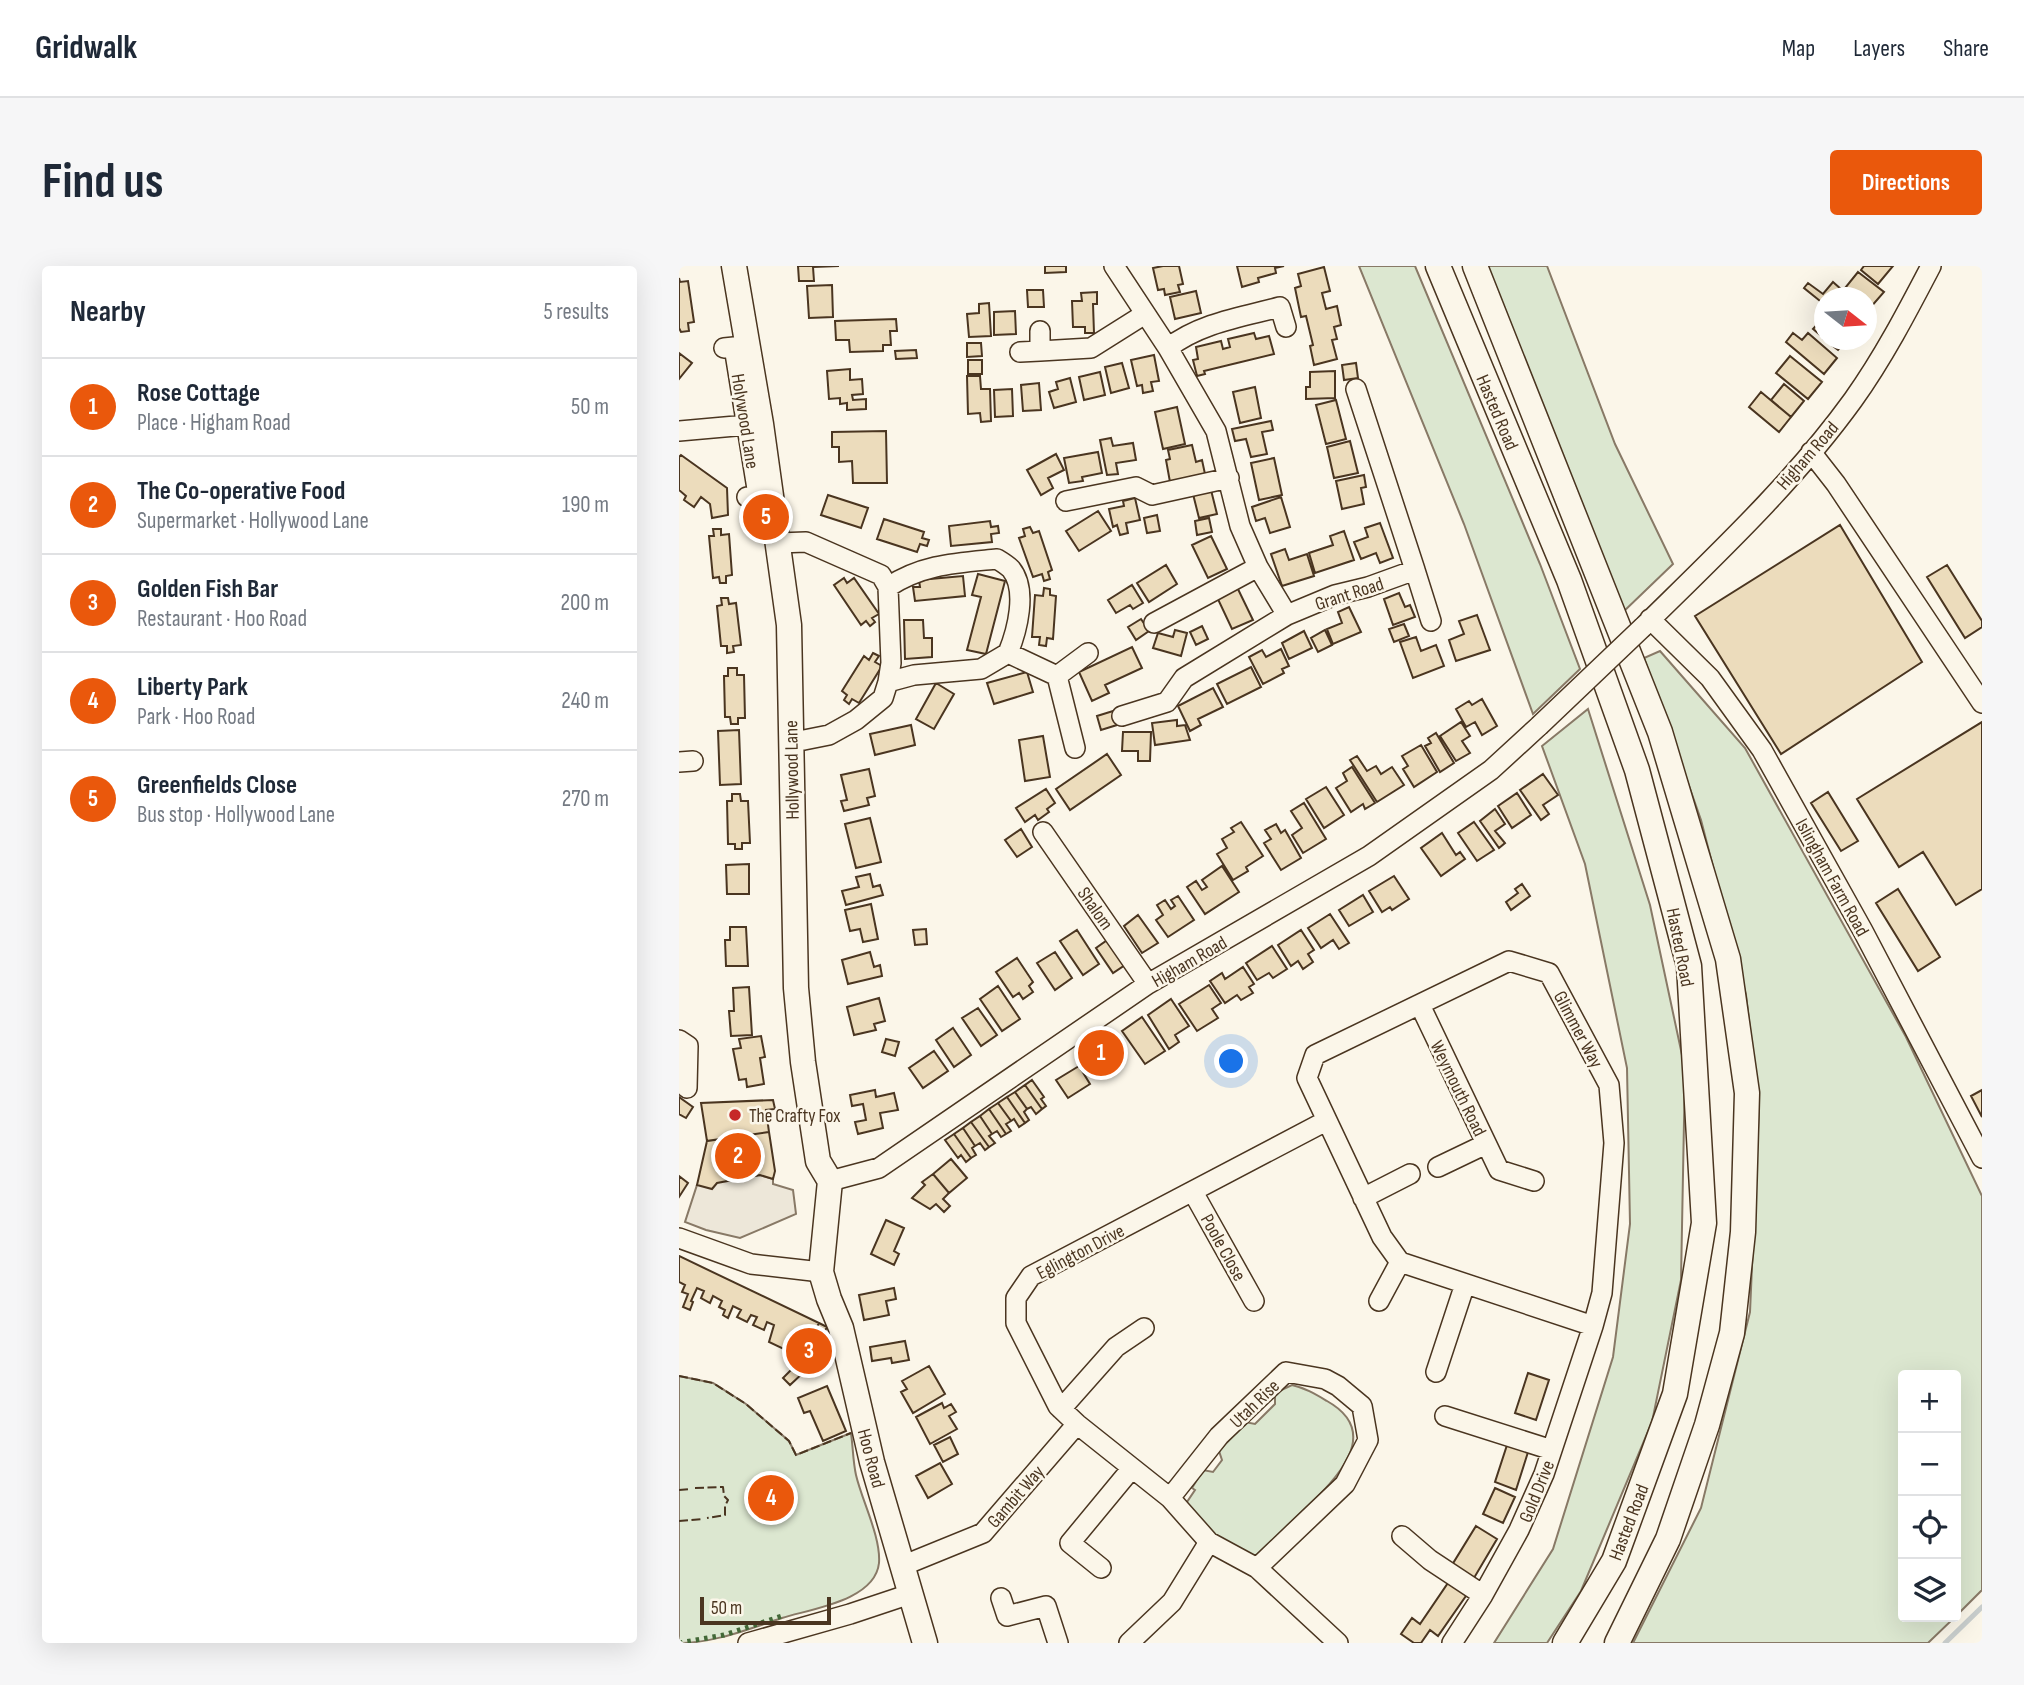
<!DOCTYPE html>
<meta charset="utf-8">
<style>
body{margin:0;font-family:"Sofia Sans Condensed",sans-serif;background:#f6f6f7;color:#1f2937}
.controls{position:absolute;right:21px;bottom:21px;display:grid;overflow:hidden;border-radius:7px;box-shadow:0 7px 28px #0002}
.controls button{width:63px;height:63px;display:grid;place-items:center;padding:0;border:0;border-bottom:2px solid #e0e1e3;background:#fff;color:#1f2937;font:35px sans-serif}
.compass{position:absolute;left:1135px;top:21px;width:63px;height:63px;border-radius:50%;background:#fff;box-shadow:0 7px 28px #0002;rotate:107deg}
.scale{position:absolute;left:21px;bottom:18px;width:131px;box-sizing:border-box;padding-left:7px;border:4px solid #4a3520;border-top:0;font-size:19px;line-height:24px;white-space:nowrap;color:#4a3520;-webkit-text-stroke:5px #fbf6e9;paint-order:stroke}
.you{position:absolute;left:553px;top:796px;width:24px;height:24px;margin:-18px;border:5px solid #fff;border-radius:50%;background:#1a73e8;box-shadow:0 0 0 10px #1a73e833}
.badge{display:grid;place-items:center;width:46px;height:46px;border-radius:50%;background:#ea580c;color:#fff;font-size:23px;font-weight:700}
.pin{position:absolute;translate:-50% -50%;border:4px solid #fff;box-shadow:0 2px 7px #0006}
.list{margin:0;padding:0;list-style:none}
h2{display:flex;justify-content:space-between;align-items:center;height:91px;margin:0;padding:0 28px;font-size:30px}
h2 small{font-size:23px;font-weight:400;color:#747a83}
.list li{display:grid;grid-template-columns:46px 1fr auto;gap:21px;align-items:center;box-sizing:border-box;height:98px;padding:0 28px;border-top:2px solid #e0e1e3}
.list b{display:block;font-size:26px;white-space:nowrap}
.list p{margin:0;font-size:23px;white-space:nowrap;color:#747a83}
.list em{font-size:23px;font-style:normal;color:#747a83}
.icon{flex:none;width:38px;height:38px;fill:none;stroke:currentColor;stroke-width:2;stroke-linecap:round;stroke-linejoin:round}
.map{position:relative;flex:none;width:1303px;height:1377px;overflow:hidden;border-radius:7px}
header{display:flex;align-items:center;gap:42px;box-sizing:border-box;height:98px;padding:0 35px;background:#fff;border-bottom:2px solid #e0e1e3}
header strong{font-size:33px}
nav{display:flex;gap:38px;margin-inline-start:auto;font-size:24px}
.intro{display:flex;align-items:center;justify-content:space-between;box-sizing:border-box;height:168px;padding:0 42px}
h1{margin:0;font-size:49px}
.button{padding:18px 32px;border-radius:7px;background:#ea580c;color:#fff;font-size:24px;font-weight:700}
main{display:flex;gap:42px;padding:0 42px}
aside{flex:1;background:#fff;border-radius:7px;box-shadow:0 7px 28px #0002}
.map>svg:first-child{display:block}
.green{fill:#dce7d0;stroke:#887966;stroke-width:2}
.parking{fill:#ede7d9;stroke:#887966;stroke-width:2}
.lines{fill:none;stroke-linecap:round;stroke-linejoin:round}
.stream{stroke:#c9cecd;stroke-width:5}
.building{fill:#ecdcbc;stroke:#4a3520;stroke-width:2}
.minor-casing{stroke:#4a3520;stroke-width:22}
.major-casing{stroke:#4a3520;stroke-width:27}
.minor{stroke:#fbf6e9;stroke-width:19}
.major{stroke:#fbf6e9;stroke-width:24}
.minor-bridge-casing{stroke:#4a3520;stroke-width:22;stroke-linecap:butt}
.minor-bridge{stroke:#fbf6e9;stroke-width:19}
.hedge{stroke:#436837;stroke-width:5;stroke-dasharray:3.5 5;stroke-linecap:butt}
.fence{stroke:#4a3520;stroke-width:2;stroke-dasharray:9 3.5;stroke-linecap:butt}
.poi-dot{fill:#c62828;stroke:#fbf6e9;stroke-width:2.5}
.labels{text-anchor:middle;stroke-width:5;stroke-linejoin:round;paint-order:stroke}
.street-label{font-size:19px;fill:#4a3520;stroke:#fbf6e9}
.poi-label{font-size:19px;fill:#4a3520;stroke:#fbf6e9;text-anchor:start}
</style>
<header>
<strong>Gridwalk</strong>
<nav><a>Map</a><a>Layers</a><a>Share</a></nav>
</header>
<div class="intro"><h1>Find us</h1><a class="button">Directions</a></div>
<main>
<aside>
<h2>Nearby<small>5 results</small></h2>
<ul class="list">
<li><span class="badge">1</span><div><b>Rose Cottage</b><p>Place · Higham Road</p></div><em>50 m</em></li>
<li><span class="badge">2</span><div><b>The Co-operative Food</b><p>Supermarket · Hollywood Lane</p></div><em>190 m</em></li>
<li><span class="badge">3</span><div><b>Golden Fish Bar</b><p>Restaurant · Hoo Road</p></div><em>200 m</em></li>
<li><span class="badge">4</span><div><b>Liberty Park</b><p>Park · Hoo Road</p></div><em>240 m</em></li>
<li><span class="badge">5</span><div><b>Greenfields Close</b><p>Bus stop · Hollywood Lane</p></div><em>270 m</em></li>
</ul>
</aside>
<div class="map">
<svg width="1303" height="1377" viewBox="0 0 1303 1377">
<rect width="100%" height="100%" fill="#fbf6e9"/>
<path class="green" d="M680 0H736L861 298 901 403 854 448 785 258Z
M804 0H868L936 178 994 298 941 349Z
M981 385 1066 482 1227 771 1303 930V1324L1277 1350V1109H1224V1351H1276L1249 1377H954L1022 1242 1071 1046 1080 840 1067 729 1022 554 965 392Z
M909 443 971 639 1006 803 1002 1014 973 1156 902 1325 868 1377H815L874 1283 934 1091 951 958 948 802 906 598 863 480Z
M0 1110 34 1117 67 1138 110 1175 117 1189 172 1167C174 1181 174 1196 177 1209 183 1235 202 1271 200 1297 196 1335 131 1343 103 1352 69 1363 36 1377 0 1377Z
M613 1119C626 1122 636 1128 648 1135 705 1167 656 1214 626 1243 611 1257 597 1271 583 1285L577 1291H563L506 1244 508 1236 516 1224 513 1222 524 1204 534 1206 543 1194 540 1185 566 1156 576 1158 596 1138V1127Z"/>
<path class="parking" d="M81 909 94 913V918L114 924 117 948 61 972 27 964 6 956 18 919Z"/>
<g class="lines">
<path class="stream" d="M1266 1377 1303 1341"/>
</g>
<path class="building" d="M119 0H160L134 1 135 15H120Z
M366 0H387V6L366 7Z
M484 0H500L504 18 499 19 501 26 486 29 485 23 479 24 474 2Z
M558 0H605L596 2 597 7 579 12 580 16 563 21Z
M1185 0H1214L1199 18 1182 4Z
M645 1 651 25 643 27 647 43 658 40 662 59 655 61 658 73 653 74 658 93 635 99 631 80 634 79 627 50 622 51 616 22 622 20 619 8Z
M1179 6 1205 26 1191 42 1188 39V32H1178L1166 22Z
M0 12 1 16 9 15 15 56 9 57 10 65 2 66 0 62Z
M1154 16 1172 32H1146V39L1125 22 1129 17 1144 28Z
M153 19 154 51 130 52 128 20Z
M348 24H364L365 41H349Z
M517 25 522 47 496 53 491 31Z
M418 26V38H414L415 67H406V61H394L393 35H403L402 27Z
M310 37 312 70 290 71 288 48 300 47V38Z
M336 45 337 68 315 69V46Z
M1146 50V73L1134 63Z
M217 53 218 65H211L212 79H204V85L171 86 170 74H157L156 55Z
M575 67 577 73 590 70 595 88 525 105 526 108 518 110 514 94 519 93 517 81 542 75 544 83 551 81 549 73Z
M1114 67 1123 74 1129 67 1158 92 1145 108 1107 76Z
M1146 74H1168L1159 84Z
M288 77H302L303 90 288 91Z
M237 84 238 92 217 93 216 85Z
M0 87 13 97 0 113Z
M475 89 480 115 472 116 474 125 464 127 463 119 458 120 452 94Z
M1111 90 1143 116 1129 133 1097 107Z
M289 94H303V108H289Z
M443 97 450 122 432 127 426 101Z
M677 97 679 112 665 114 663 99Z
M171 103V114L183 113 184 128 173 129 174 134 187 133V143L168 144V137L161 138V132L150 133 148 105Z
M656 105V132L627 133V121H631V106Z
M421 106 426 129 405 134 400 111Z
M288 110H301L302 123H311L312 155 302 156 301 147 289 148Z
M391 112 397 136 375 142 370 126 379 123 377 116Z
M360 117 362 144 344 145 342 119Z
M1105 118 1125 135 1112 151 1092 134Z
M576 121 582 152 561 157 554 126Z
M333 123 334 150 316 151 315 124Z
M1082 126 1112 151 1100 166 1070 141Z
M657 134 667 173 647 178 637 139Z
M498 141 506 178 484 183 476 146Z
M592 155 594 164 583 166 588 188 572 191 567 173 556 175 553 163Z
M207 165 208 217H174L173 195 160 196V181H153V166Z
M432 172 434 180 454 177 457 194 437 197 439 208 428 209 421 174Z
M671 175 679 207 655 212 648 181Z
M513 179 517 196 523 194 526 208 491 216 487 194 491 193 489 184Z
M419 186 423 207 403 211 404 215 390 217 385 192Z
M377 188 385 204 369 212 374 222 362 229 348 204Z
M2 189 48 222 49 249 33 252 31 238 22 231 15 241 5 234 7 230 0 224V191Z
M595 192 603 229 580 234 572 197Z
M685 209 687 221 682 222 685 238 663 243 657 215Z
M532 224 538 248 520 252 514 228Z
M149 229 189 242 182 262 142 249Z
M602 231 611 261 591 267 586 252 577 255 573 241Z
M456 232 461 254 447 257 449 267 441 269 438 259 434 261 430 243 445 240 444 235Z
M419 245 432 265 400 285 387 265Z
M478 249 481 265 468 267 465 252Z
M530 252 533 266 518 269 516 255Z
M205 253 245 266 243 272 250 274 248 280 241 278 238 286 198 273Z
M311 255 312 261 319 260 320 267 312 268 313 276 272 280 270 260Z
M701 257 714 292 701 297 697 287 682 293 675 276 689 271 686 262Z
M1161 259 1243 396 1102 488 1016 350Z
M351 261 354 267 360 265 373 304 369 306 371 313 365 315 363 308 354 311 340 272 346 270 344 263Z
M34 263H42V269L50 268 53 309 47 310V317H41L40 311 34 312 30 270H35Z
M665 265 675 294 636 307 630 287 654 279 651 270Z
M532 270 548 303 529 312 513 279Z
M606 283 610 294 628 288 635 310 603 320 592 288Z
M487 299 498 318 470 336 458 317Z
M1268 299 1303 355V361L1286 372 1248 311Z
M299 308 326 315 307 388 288 384 302 331 293 329Z
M284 310 286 330 236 335 234 321H241L240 314Z
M165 312 168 317 175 312 200 348 193 352 196 356 191 360 187 355 182 359 155 319Z
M453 319 464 337 454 343 451 339 437 347 429 334Z
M557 319 574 354 553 363 537 329Z
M365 322 371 323V329L377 330 374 373 368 372 367 380 360 379 361 371H353L356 329 364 330Z
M720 327 726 341 731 339 736 351 714 359 705 333Z
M42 332H49L50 338 57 337 62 379 54 380 55 386 48 387V380H42L38 340 43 339Z
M670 341 682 366 654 378 648 363 663 357 659 346Z
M798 349 811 384 777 395 770 374 785 368 780 355Z
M462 353 470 365 457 374 449 361Z
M225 354H244L245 372H253V391L226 393Z
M725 358 730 370 715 376 710 363Z
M523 360 529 373 517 379 511 366Z
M496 364 508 367 502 390 474 382 479 367 494 371Z
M646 364 653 379 639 386 632 372Z
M625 365 633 382 610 393 603 377Z
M737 371 742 385 757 379 765 400 734 412 721 376Z
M453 381 463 402 426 419 430 427 413 435 400 406Z
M602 383 610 400 603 403 605 407 584 418 570 391 583 384 587 391Z
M194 387 200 390 196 396 203 400 180 437 173 433 170 438 165 434 168 429 163 425 185 390 190 394Z
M572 401 582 421 548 438 538 418Z
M49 402H58V409H65L66 452H59V458H52L51 451H46L45 410H49Z
M348 406 354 426 315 438 308 417Z
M257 417 275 428 255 463 237 453Z
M534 422 544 441 519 453 522 459 511 465 499 440Z
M803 433 818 460 803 469 796 456 787 461 777 443 790 435 793 439Z
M434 445 438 459 422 464 418 450Z
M498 454V460L506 459 511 474 476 479 473 457Z
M782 456 791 470 783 475 791 487 777 495 761 470Z
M1303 456V623L1277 639 1244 586 1220 601 1178 533Z
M232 459 236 479 196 489 191 468Z
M60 464 62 518 41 519 39 465Z
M444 466H472L471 495H459V485H443Z
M757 467 775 497 761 506 746 480 752 477 749 472Z
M364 470 371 511 346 515 340 474Z
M742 479 758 506 735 521 724 503 729 500 723 490Z
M428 488 442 509 391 544 377 523Z
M678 490 688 505 697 500 702 508 713 501 725 519 698 536 671 494Z
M673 501 696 537 686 543 684 538 672 546 657 522 668 515 664 507Z
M190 503 196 530 188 532 190 539 165 545 162 535 168 534 162 509Z
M864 508 879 529 864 539 870 548 862 554 841 524Z
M647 521 665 549 645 562 627 533Z
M367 523 376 537 368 543 370 546 359 554 356 549 346 556 337 542Z
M1149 526 1179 575 1162 585 1132 537Z
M838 527 852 549 833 562 819 540Z
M53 528H61L62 535H69L71 577H63V583H56V578H49L48 535H53Z
M625 537 647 573 624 587 613 569 623 562 612 545Z
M816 543 826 558 816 565 826 577 820 582 801 555Z
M191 552 202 596 177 602 166 558Z
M562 556 584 590 567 601 569 605 554 614 538 588 548 582 543 573 555 566 552 562Z
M795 556 815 584 798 595 779 567Z
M597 558 602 567 606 564 622 592 602 604 585 577 592 573 586 564Z
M342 563 353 581 338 591 326 574Z
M763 567 777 589 781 586 786 593 762 610 742 582Z
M70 598V628H48L47 599Z
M543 600 560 626 526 648 508 621 517 615 523 624 528 621 523 614Z
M191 608 194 621 201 619 204 629 167 639 163 625 180 621 177 611Z
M715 610 730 633 713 644 711 641 703 646 690 625Z
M843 618 851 630 832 644 827 636 839 627 836 623Z
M1219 623 1261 691 1239 705 1197 637Z
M684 629 694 646 670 660 660 644Z
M499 630 515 654 489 671 477 654 484 649 478 639 486 634 492 643 496 640 492 634Z
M192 638 199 673 184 676 181 663 171 665 166 644Z
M651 648 670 677 660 683 654 674 642 682 629 662Z
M459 649 479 677 463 687 445 660Z
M51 661H67L69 700H47L46 674H51Z
M247 663 248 678 236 679 234 664Z
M398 664 420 698 404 709 381 675Z
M622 664 635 684 629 688 634 696 624 703 619 695 612 700 599 679Z
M434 670 452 695 434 707 417 682Z
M593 680 608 703 594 712 590 707 578 714 567 697Z
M191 686 195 701 201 699 203 710 169 718 163 694Z
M376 686 393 712 376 724 358 697Z
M338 692 354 716 350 720 354 726 344 733 340 727 334 731 317 706Z
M564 701 575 718 570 721 574 727 562 734 558 729 546 737 531 715 543 707 546 713Z
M530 719 542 737 533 743 539 752 518 765 500 738Z
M319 720 341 753 323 765 301 733Z
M70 721 73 769 52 770 50 745H55L54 722Z
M200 732 206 755 195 758 197 764 175 769 168 741Z
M492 733 510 760 496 769 500 776 490 783 469 749Z
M299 742 318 769 302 780 283 752Z
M463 751 486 785 466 798 443 765Z
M274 762 292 789 275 801 257 774Z
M425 767 437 784 426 792 429 797 413 808 405 797 414 791 407 780Z
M82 770 86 791 81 792 85 818 68 821 67 813 60 814 54 783 62 782 60 773Z
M207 773 220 776 216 790 203 786Z
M255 785 269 805 244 822 230 802Z
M400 800 411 818 389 832 377 814Z
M353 814 365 831 362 833 367 840 363 843 346 819Z
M346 819 363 843 357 848 352 841 348 843 336 826Z
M196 824 197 831 215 827 219 844 201 847 204 862 179 868 176 856 187 854 184 838 173 840 171 829Z
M1303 824V851L1292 830Z
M336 826 348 843 345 846 350 854 346 857 328 831Z
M0 831 14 841 7 852 0 848Z
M328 831 346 857 340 861 335 853 332 855 319 837Z
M94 834 96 843 87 844 90 866 28 875 22 837Z
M319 837 332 855 327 858 332 865 327 868 310 843Z
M310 843 327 868 322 871 318 865 313 868 301 850Z
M301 850 313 868 310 870 316 877 310 881 292 856Z
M292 856 310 881 306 884 301 877 296 880 284 862Z
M284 862 296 880 293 882 297 889 292 892 275 868Z
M90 866 96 905 94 913 81 909 38 917 33 923 18 919 28 875Z
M275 868 292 892 287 896 282 889 279 892 266 874Z
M272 893 288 912 270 927 254 908Z
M254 908 270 927 264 933 271 940 265 946 257 938 251 943 233 932 246 919 243 916Z
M0 910 9 917 0 931Z
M207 954 225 962 215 985 220 988 215 999 192 988Z
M0 990 140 1057 119 1097 114 1095 121 1073 117 1072 111 1086 90 1076 95 1059 88 1056 85 1064 74 1059 78 1051 72 1049 68 1056 58 1051 62 1044 54 1040 49 1052 44 1049 46 1044 40 1041 43 1035 34 1030 31 1037 22 1032 25 1025 18 1022 12 1035 14 1036 11 1044 4 1041 9 1028 3 1026 6 1019 0 1016Z
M215 1022 217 1033 207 1035 210 1049 185 1054 180 1029Z
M140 1057 148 1061 125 1106 111 1119 104 1112 119 1097Z
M226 1075 230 1094 213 1097 212 1092 193 1095 191 1081Z
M250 1100 266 1128 234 1147 222 1126 228 1123 223 1115Z
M849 1107 870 1114 857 1154 836 1147Z
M148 1120 167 1165 144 1175 131 1145 125 1147 119 1132Z
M263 1137 265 1142 272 1138 277 1146 270 1150 278 1163 251 1178 237 1151Z
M271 1171 279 1188 264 1196 255 1179Z
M829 1176 850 1183 837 1224 816 1216Z
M261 1197 273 1218 249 1232 237 1210Z
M816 1222 836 1231 824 1257 804 1248Z
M797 1260 818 1273 795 1312 773 1299Z
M771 1314 789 1327 759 1370 751 1364 742 1377H735L722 1368 733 1352 741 1358Z"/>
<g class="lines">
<g class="minor-casing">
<path id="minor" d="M435 0 489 82 537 165 561 260 579 301 608 349 656 329 689 321 736 304 752 355
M361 65V85L412 82 466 48
M45 82 55 81 79 229 68 231
M489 82C521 57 563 51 601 41L607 61
M341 86 361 85
M677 123 736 304
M0 165 79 158
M1132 186 1157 218 1303 437
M387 235 457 221 473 229 550 212
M99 277 127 276 202 309 209 321C244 298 278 297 318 293 323 296 329 300 332 303 349 324 338 365 329 387L302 403 235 409 209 416 204 432 177 454 150 469 125 474H111
M971 353 1031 412 1083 484 1184 665 1303 892
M475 357 579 301
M964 361C1037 289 1114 217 1174 134 1204 92 1228 46 1252 0
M329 387 378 410 396 482
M378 410 409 387
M209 416 212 397 209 321
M443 450 488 436 505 412 608 349
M0 496 14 495
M364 566 469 718
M741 739 820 904 855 915
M0 774 9 780 8 822
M759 901 807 878
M151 915 200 902 469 718 690 590 812 504 860 460
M514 926 575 1035
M684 932 731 908
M0 972 72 998 142 1006
M721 996 703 971 628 812 636 789 830 695 870 707 930 819 935 877 923 1027 914 1060 865 1208 840 1264 804 1329 773 1377
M700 1035 721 996 914 1060
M757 1106 786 1018
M382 1143 437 1081 465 1062
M766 1150 873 1184
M491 1232 540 1170 607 1106 646 1113 659 1120 683 1140 689 1174 666 1218 578 1302
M723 1270 751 1294 804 1329
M530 1276 491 1232 398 1158 379 1140 337 1057V1032L352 1010 647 855
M223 1300 304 1267 398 1158
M422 1302 391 1277 453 1202
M322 1332 328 1350 367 1340 379 1377
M69 1377 171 1348 231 1328
M450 1377 493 1336 530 1276 578 1302 659 1377"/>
</g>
<g class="major-casing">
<path id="major" d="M55 0 82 158 110 359 117 722 124 796 139 895 151 915 142 1006 150 1033 162 1062 193 1196 246 1377
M759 0 890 314 958 504 1010 700 1025 957 996 1128 935 1295 886 1377
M796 0 981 466 1049 693 1068 827 1064 966 1053 1067 1028 1159 989 1273 938 1377"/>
</g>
<use href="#minor" class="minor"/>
<use href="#major" class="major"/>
<g class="minor-bridge-casing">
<path id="minor-bridge" d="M860 460 964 361"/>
</g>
<use href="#minor-bridge" class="minor-bridge"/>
<path class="hedge" d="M0 1377 45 1369 103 1350"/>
<path class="fence" d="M0 1110 34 1117 67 1138 110 1175 117 1189 172 1167
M16 1222 44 1221 45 1230 49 1234 46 1240V1249L28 1252
M0 1224 12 1223
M0 1255 23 1253"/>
</g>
<circle class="poi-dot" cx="56" cy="849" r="7"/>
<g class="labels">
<g class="street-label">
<text transform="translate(819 146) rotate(67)" y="7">Hasted Road</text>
<text transform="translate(67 155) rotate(81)" y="7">Holywood Lane</text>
<text transform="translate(1128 189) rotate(-49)" y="7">Higham Road</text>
<text transform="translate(670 327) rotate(-18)" y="7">Grant Road</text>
<text transform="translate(112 504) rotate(-91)" y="7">Hollywood Lane</text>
<text transform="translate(1154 611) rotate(61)" y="7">Islingham Farm Road</text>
<text transform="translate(417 642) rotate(55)" y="7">Shalom</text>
<text transform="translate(1002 681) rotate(79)" y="7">Hasted Road</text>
<text transform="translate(510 695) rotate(-30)" y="7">Higham Road</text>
<text transform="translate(900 763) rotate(62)" y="7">Glimmer Way</text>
<text transform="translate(780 822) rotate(64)" y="7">Weymouth Road</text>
<text transform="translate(545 981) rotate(61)" y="7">Poole Close</text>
<text transform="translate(401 985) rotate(-28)" y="7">Eglington Drive</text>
<text transform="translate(575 1137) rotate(-44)" y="7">Utah Rise</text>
<text transform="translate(193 1192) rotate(75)" y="7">Hoo Road</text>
<text transform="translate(857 1225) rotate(-68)" y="7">Gold Drive</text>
<text transform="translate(336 1230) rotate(-49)" y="7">Gambit Way</text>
<text transform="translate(949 1256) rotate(-69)" y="7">Hasted Road</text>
</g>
<g class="poi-label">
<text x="70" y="856">The Crafty Fox</text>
</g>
</g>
</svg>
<div class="controls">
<button>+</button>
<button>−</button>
<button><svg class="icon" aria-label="locate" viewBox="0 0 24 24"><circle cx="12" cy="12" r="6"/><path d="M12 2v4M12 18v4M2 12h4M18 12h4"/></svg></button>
<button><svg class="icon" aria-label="layers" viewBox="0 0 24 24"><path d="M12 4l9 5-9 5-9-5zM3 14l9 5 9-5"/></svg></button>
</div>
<svg class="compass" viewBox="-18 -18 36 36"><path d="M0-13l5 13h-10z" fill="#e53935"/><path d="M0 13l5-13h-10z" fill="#747a83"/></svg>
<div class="scale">50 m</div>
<div class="you"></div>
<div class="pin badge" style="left:422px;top:787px">1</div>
<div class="pin badge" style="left:59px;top:890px">2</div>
<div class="pin badge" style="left:130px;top:1085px">3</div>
<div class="pin badge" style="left:92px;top:1232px">4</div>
<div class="pin badge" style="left:87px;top:251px">5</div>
</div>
</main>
